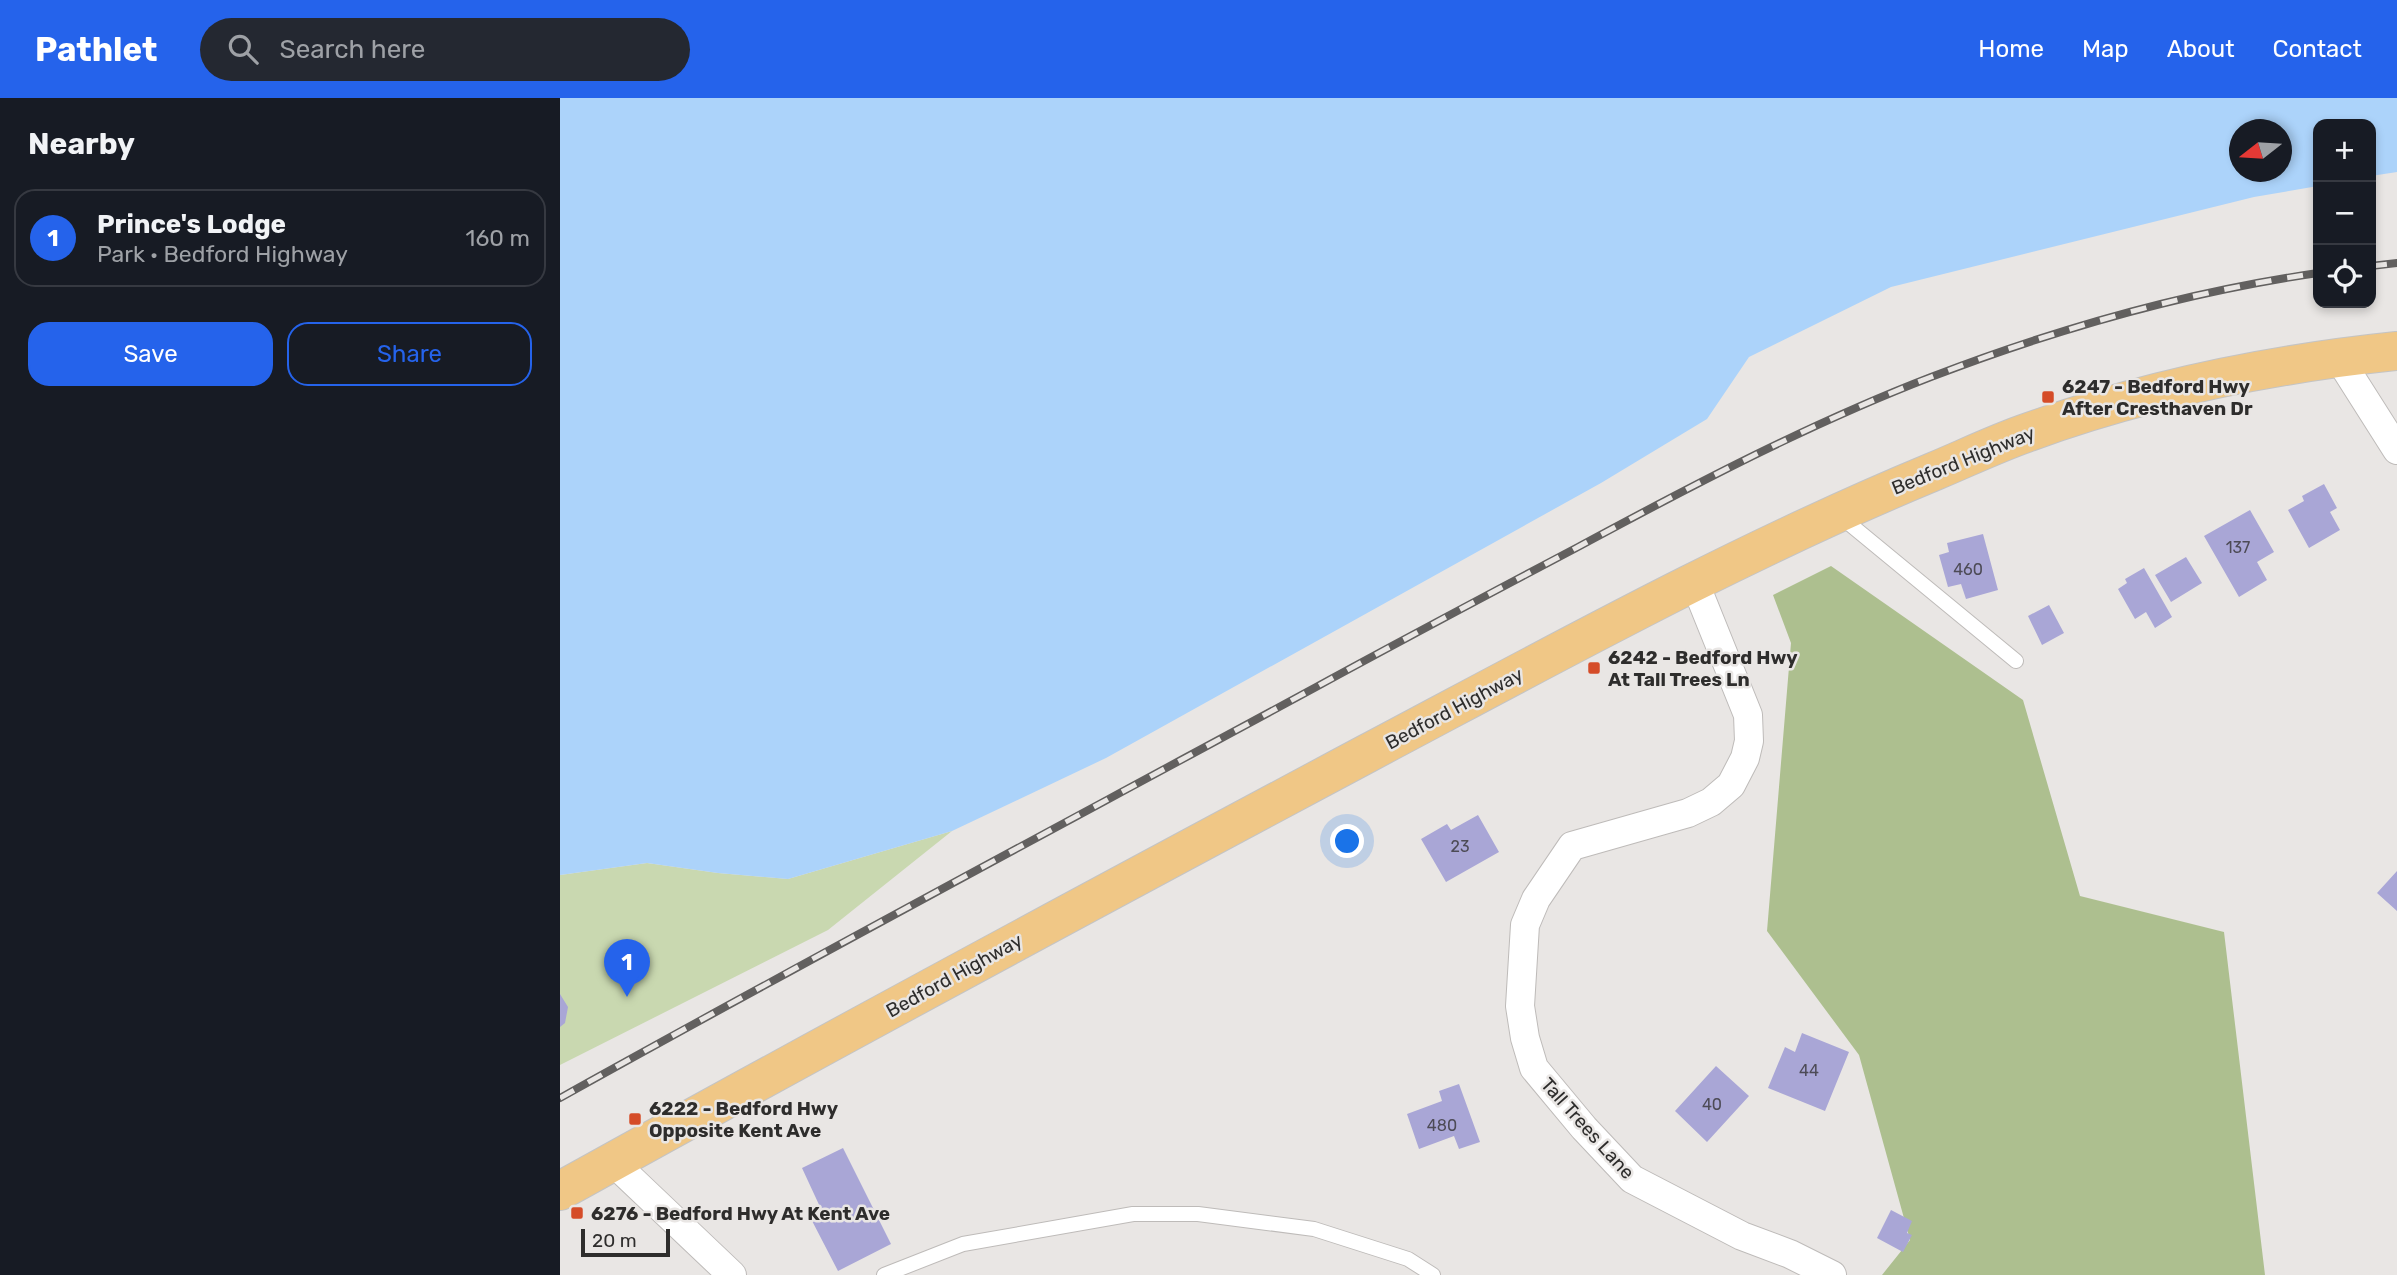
<!DOCTYPE html>
<meta charset="utf-8">
<style>
body{margin:0;font-family:Rubik,sans-serif;background:#242831;color:#f1f3f6}
.controls{position:absolute;right:21px;top:21px;display:grid;overflow:hidden;border-radius:14px;box-shadow:0 4px 10px #0003}
.controls button{width:63px;height:63px;display:grid;place-items:center;padding:0;border:0;border-bottom:2px solid #363941;background:#171b24;color:#f1f3f6;font:35px sans-serif}
.compass{position:absolute;left:1669px;top:21px;width:63px;height:63px;border-radius:50%;background:#171b24;box-shadow:0 4px 10px #0003;rotate:253deg}
.scale{position:absolute;left:21px;bottom:18px;width:89px;box-sizing:border-box;padding-left:7px;border:4px solid #2e2d2c;border-top:0;font-size:19px;line-height:24px;white-space:nowrap;color:#2e2d2c;-webkit-text-stroke:5px #e9e6e4;paint-order:stroke}
.you{position:absolute;left:788px;top:744px;width:24px;height:24px;margin:-18px;border:5px solid #fff;border-radius:50%;background:#1a73e8;box-shadow:0 0 0 10px #1a73e833}
.badge{display:grid;place-items:center;width:46px;height:46px;border-radius:50%;background:#2563eb;color:#fff;font-size:23px;font-weight:700}
.pin{position:absolute;translate:-50% -58px;filter:drop-shadow(0 2px 4px #0008)}
.pin::after{content:'';position:absolute;top:37px;width:24px;height:21px;background:inherit;clip-path:polygon(0 0,100% 0,50% 100%)}
.list{margin:0;padding:0;list-style:none}
h2{display:flex;justify-content:space-between;align-items:center;height:91px;margin:0;padding:0 28px;font-size:30px}
h2 small{font-size:23px;font-weight:400;color:#9ea1a6}
.list li{display:grid;grid-template-columns:46px 1fr auto;gap:21px;align-items:center;box-sizing:border-box;height:98px;margin:0 14px 14px;padding:0 14px;border:2px solid #363941;border-radius:21px}
.list b{display:block;font-size:26px;white-space:nowrap}
.list p{margin:0;font-size:23px;white-space:nowrap;color:#9ea1a6}
.list em{font-size:23px;font-style:normal;color:#9ea1a6}
.actions{display:flex;gap:14px;padding:21px 28px}
.actions a{flex:1;padding:16px 0;border:2px solid #2563eb;border-radius:21px;text-align:center;font-size:24px;color:#2563eb}
.actions .main{background:#2563eb;color:#fff}
.icon{flex:none;width:38px;height:38px;fill:none;stroke:currentColor;stroke-width:2;stroke-linecap:round;stroke-linejoin:round}
.map{position:relative;flex:none;width:1837px;height:1177px;overflow:hidden}
header{display:flex;align-items:center;gap:42px;box-sizing:border-box;height:98px;padding:0 35px;background:#2563eb;color:#fff}
header strong{font-size:33px}
nav{display:flex;gap:38px;margin-inline-start:auto;font-size:24px}
.search{width:490px;height:63px;background:#242831;display:flex;align-items:center;gap:18px;box-sizing:border-box;padding:0 24px;border-radius:38px;color:#9ea1a6;font-size:26px}
main{display:flex}
aside{flex:1;background:#171b24}
.map>svg:first-child{display:block}
.green{fill:#c9d8b0}
.forest{fill:#adbf8f}
.water{fill:#acd3fa;fill-rule:evenodd}
.building{fill:#a9a6d6}
.lines{fill:none;stroke-linecap:round;stroke-linejoin:round}
.lane-casing{stroke:#bebbb9;stroke-width:16}
.street-casing{stroke:#bebbb9;stroke-width:30}
.primary-casing{stroke:#c4c4c4;stroke-width:40}
.lane{stroke:#fff;stroke-width:14}
.street{stroke:#fff;stroke-width:28}
.primary{stroke:#f0c786;stroke-width:38}
.rail-casing{stroke:#62605f;stroke-width:8}
.rail{stroke:#e9e6e4;stroke-width:5;stroke-dasharray:16;stroke-linecap:butt}
.poi-dot{fill:#d54c28;stroke:#e9e6e4;stroke-width:2.5}
.labels{text-anchor:middle;stroke-width:5;stroke-linejoin:round;paint-order:stroke}
.number-label{font-size:16px;fill:#4d4b56}
.poi-label{font-size:19px;font-weight:bold;fill:#2e2d2c;stroke:#e9e6e4;text-anchor:start}
.street-label{font-size:19px;fill:#2e2d2c;stroke:#e9e6e4}
</style>
<header>
<strong>Pathlet</strong>
<div class="search"><svg class="icon" aria-label="search" viewBox="0 0 24 24"><circle cx="10" cy="10" r="6"/><path d="M15 15l6 6"/></svg>Search here</div>
<nav><a>Home</a><a>Map</a><a>About</a><a>Contact</a></nav>
</header>
<main>
<aside>
<h2>Nearby<small></small></h2>
<ul class="list">
<li><span class="badge">1</span><div><b>Prince's Lodge</b><p>Park · Bedford Highway</p></div><em>160 m</em></li>
</ul>
<div class="actions"><a class="main">Save</a><a>Share</a></div>
</aside>
<div class="map">
<svg width="1837" height="1177" viewBox="0 0 1837 1177">
<rect width="100%" height="100%" fill="#e9e6e4"/>
<path class="green" d="M392 733 268 832 0 967V777L87 765 158 775 228 781Z"/>
<path class="forest" d="M1271 468 1463 602 1520 798 1664 834 1705 1177H1322L1350 1142 1299 957 1207 833 1231 545 1213 497Z"/>
<path class="water" d="M0 0H1837V74L1811 78V26H1758V88L1694 99 1331 189 1189 259 1147 321 1041 385 546 660 392 733 228 781 158 775 87 765 0 777ZM1680 32H1722V74H1680Z"/>
<path class="building" d="M1764 386 1777 410 1770 414 1780 432 1749 450 1728 412 1744 403 1742 398Z
M1690 412 1714 454 1697 464 1707 482 1679 499 1644 438Z
M1423 436 1438 492 1406 501 1401 486 1388 489 1379 457 1389 454 1387 445Z
M1626 459 1642 485 1611 504 1595 477Z
M1584 470 1612 519 1595 530 1586 514 1575 521 1558 491 1567 485 1565 481Z
M1489 507 1504 535 1482 547 1468 518Z
M918 717 939 754 886 784 861 741 887 726 891 732Z
M1837 773V813L1817 795Z
M0 896 8 909 5 925 0 929Z
M1242 935 1289 954 1265 1013 1208 990 1225 949 1235 954Z
M1156 968 1189 998 1147 1044 1115 1013Z
M899 986 920 1044 899 1051 894 1038 859 1051 847 1016 882 1003 879 993Z
M283 1050 331 1146 278 1173 249 1117 261 1111 242 1070Z
M1331 1112 1352 1123 1347 1135 1352 1137 1343 1154 1317 1140Z"/>
<g class="lines">
<g class="lane-casing">
<path id="lane" d="M1280 418 1456 563
M324 1177 403 1146 573 1116H638L754 1131 848 1161 873 1177"/>
</g>
<g class="street-casing">
<path id="street" d="M1778 259 1837 352
M1134 483 1188 617 1189 643 1185 660 1171 687 1151 704 1128 715 1012 748 976 801 965 827 960 908 965 940 974 970 1024 1030 1072 1081 1182 1138 1230 1156 1272 1177
M52 1063 172 1177"/>
</g>
<g class="primary-casing">
<path id="primary" d="M0 1093C268 944 538 799 808 655 995 556 1179 454 1375 373 1406 360 1437 345 1469 334 1587 291 1712 266 1837 253"/>
</g>
<use href="#lane" class="lane"/>
<use href="#street" class="street"/>
<use href="#primary" class="primary"/>
<g class="rail-casing">
<path id="rail" d="M1811 168 1837 165
M0 1000C251 860 505 725 758 588 844 541 931 495 1018 449 1133 387 1249 326 1371 279 1496 231 1626 194 1758 175"/>
</g>
<use href="#rail" class="rail"/>
</g>
<g class="poi-dot">
<rect x="1481" y="292" width="14" height="14" rx="3.5"/>
<rect x="1027" y="563" width="14" height="14" rx="3.5"/>
<rect x="68" y="1014" width="14" height="14" rx="3.5"/>
<rect x="10" y="1108" width="14" height="14" rx="3.5"/>
</g>
<g class="labels">
<g class="number-label">
<text x="1678" y="455">137</text>
<text x="1408" y="477">460</text>
<text x="900" y="754">23</text>
<text x="1249" y="978">44</text>
<text x="1152" y="1012">40</text>
<text x="882" y="1033">480</text>
</g>
<g class="poi-label">
<text x="1502" y="295">6247 - Bedford Hwy<tspan x="1502" dy="22">After Cresthaven Dr</tspan></text>
<text x="1048" y="566">6242 - Bedford Hwy<tspan x="1048" dy="22">At Tall Trees Ln</tspan></text>
<text x="89" y="1017">6222 - Bedford Hwy<tspan x="89" dy="22">Opposite Kent Ave</tspan></text>
<text x="31" y="1122">6276 - Bedford Hwy At Kent Ave</text>
</g>
<g class="street-label">
<text transform="translate(1403 362) rotate(-22)" y="7">Bedford Highway</text>
<text transform="translate(894 610) rotate(-28)" y="7">Bedford Highway</text>
<text transform="translate(394 877) rotate(-29)" y="7">Bedford Highway</text>
<text transform="translate(1028 1030) rotate(48)" y="7">Tall Trees Lane</text>
</g>
</g>
</svg>
<div class="controls">
<button>+</button>
<button>−</button>
<button><svg class="icon" aria-label="locate" viewBox="0 0 24 24"><circle cx="12" cy="12" r="6"/><path d="M12 2v4M12 18v4M2 12h4M18 12h4"/></svg></button>
</div>
<svg class="compass" viewBox="-18 -18 36 36"><path d="M0-13l5 13h-10z" fill="#e53935"/><path d="M0 13l5-13h-10z" fill="#9ea1a6"/></svg>
<div class="scale">20 m</div>
<div class="you"></div>
<div class="pin badge" style="left:67px;top:899px">1</div>
</div>
</main>
